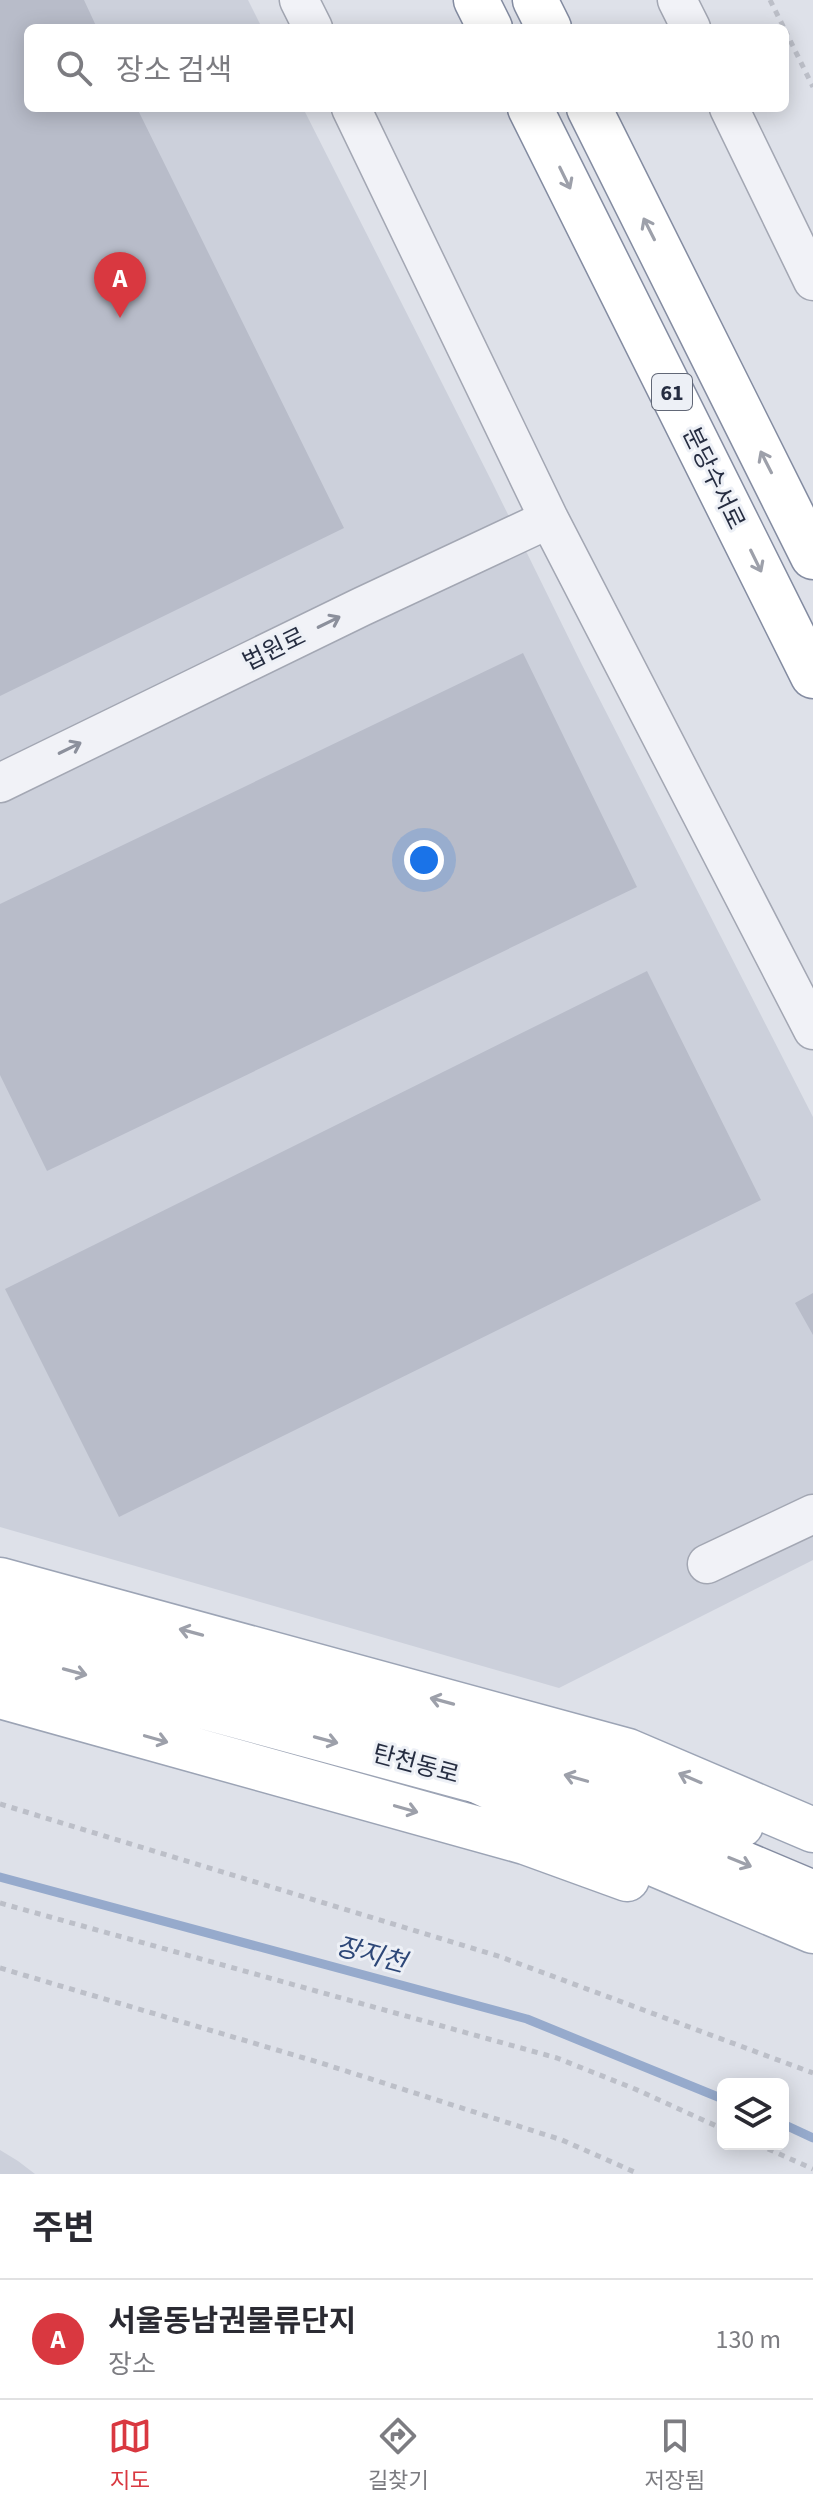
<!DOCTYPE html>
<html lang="ko">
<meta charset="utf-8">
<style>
body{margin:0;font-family:"Source Sans 3","Noto Sans KR",sans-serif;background:#f2f2f3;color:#2b2b33}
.controls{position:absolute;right:24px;bottom:24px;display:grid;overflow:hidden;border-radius:12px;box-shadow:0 4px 20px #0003}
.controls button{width:72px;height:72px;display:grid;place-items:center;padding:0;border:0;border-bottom:2px solid #e1e1e2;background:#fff;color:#2b2b33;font:40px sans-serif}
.you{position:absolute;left:424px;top:860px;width:28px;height:28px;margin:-20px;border:6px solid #fff;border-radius:50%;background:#1a73e8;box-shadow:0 0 0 12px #1a73e833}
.badge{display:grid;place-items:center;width:52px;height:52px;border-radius:50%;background:#d93840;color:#fff;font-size:26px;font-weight:700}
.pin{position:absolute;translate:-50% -66px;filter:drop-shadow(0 2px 4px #0008)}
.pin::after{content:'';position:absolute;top:42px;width:28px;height:24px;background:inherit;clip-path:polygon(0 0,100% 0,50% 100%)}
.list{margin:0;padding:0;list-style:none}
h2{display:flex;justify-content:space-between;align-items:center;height:104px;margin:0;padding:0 32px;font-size:34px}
h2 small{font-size:26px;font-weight:400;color:#7c7c81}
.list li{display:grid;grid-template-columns:52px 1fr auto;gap:24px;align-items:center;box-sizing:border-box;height:120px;padding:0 32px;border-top:2px solid #e1e1e2}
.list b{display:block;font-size:30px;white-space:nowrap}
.list p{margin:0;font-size:26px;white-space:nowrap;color:#7c7c81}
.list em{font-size:26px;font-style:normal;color:#7c7c81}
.icon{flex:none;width:44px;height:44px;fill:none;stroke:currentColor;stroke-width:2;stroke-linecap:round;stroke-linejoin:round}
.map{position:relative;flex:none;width:813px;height:2174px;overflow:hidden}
.search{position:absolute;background:#fff;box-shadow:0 4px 20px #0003;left:24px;right:24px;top:24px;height:88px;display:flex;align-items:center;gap:20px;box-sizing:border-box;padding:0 28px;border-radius:12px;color:#7c7c81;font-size:30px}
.sheet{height:224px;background:#fff}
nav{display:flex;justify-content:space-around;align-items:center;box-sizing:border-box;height:112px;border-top:2px solid #e1e1e2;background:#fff;font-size:22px;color:#7c7c81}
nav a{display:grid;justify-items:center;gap:4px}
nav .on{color:#d93840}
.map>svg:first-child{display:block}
.built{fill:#ccd0db}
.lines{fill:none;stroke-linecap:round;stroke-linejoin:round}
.stream{stroke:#96aacc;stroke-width:9}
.building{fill:#b8bcc9}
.minor-casing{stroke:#a3a7b3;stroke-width:41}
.major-casing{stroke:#9ca4b5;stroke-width:47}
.highway-casing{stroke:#848ca1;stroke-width:47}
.path{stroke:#bcbfc8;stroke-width:5;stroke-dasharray:6 6;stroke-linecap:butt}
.minor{stroke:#f1f2f7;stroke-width:38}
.major{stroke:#fff;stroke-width:44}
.highway{stroke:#fff;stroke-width:44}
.oneway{stroke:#9da0aa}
.oneway2{stroke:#8c909c}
.labels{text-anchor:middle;stroke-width:6;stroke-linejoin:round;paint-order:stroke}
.shield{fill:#edf0f6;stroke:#626877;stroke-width:2}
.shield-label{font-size:22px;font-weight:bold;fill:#262d41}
.street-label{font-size:24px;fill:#262d41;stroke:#edf0f6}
.water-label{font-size:26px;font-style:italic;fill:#2d4778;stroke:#edf0f6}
</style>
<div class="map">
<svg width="813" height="2174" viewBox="0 0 813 2174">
<rect width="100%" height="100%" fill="#dee1e9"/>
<path class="built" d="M0 0H248L262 28H28V108H303L492 482 582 665 813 1117V1560L559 1688 0 1527Z
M0 2150 18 2161 35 2174H0Z"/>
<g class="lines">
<path class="stream" d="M0 1877 527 2019 723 2099
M783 2124 813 2138"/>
</g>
<path class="building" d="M0 0H84L97 28H28V108H137L344 528 0 696Z
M523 653 637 887 47 1171 0 1075V904Z
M647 971 761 1200 119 1517 5 1289Z
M813 1293V1335L795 1303Z"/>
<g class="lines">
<g class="minor-casing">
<path id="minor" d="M299 0 313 28
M677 0 691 28
M351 108 549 519 813 1030
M729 108 813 281
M0 783 361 607 549 519
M707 1564 813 1514"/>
</g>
<g class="major-casing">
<path id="major" d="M0 1580 628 1751 813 1830
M0 1614 741 1825
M0 1652 478 1781 657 1865 813 1931
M0 1696 525 1842 627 1879"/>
</g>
<g class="highway-casing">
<path id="highway" d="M476 0 490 28
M535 0 549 28
M530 108 813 676
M589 108 813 557
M478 1781 704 1847 813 1893"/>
</g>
<path class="path" d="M770 0 784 28
M785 30 813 87
M0 1804 501 1957 813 2073
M0 1903 557 2058 635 2089 723 2129
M0 1968 321 2063 562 2140 639 2174
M757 2144 813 2169"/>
<use href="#minor" class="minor"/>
<use href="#major" class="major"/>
<use href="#highway" class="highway"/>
</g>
<defs><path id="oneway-shaft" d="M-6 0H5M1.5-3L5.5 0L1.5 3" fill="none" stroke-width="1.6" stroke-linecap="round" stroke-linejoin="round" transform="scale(2)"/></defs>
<g class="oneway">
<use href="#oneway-shaft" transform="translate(565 178) rotate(64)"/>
<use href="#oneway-shaft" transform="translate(649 229) rotate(-117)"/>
<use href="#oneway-shaft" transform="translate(766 462) rotate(-117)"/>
<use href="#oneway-shaft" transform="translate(756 561) rotate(64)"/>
<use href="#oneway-shaft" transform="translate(191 1632) rotate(-165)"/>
<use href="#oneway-shaft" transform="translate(75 1672) rotate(15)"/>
<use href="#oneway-shaft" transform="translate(442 1701) rotate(-165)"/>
<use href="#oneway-shaft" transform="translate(156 1739) rotate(16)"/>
<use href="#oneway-shaft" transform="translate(326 1740) rotate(15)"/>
<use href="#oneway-shaft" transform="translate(576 1778) rotate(-164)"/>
<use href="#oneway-shaft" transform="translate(690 1778) rotate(-157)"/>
<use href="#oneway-shaft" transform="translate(406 1809) rotate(16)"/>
<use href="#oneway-shaft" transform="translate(740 1862) rotate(22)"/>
</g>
<g class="oneway2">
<use href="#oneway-shaft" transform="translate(329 622) rotate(-26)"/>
<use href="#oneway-shaft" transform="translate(70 748) rotate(-26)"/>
</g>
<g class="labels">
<rect class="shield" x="652" y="374" width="40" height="36" rx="6"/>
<g class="shield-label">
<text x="672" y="400">61</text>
</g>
<g class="street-label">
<text transform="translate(714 478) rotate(64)" y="8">분당수서로</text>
<text transform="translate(274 649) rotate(-26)" y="8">법원로</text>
<text transform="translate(416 1764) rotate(15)" y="8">탄천동로</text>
</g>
<g class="water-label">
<text transform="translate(371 1954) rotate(15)" y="9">장지천</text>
</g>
</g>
</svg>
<div class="controls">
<button><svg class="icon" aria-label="layers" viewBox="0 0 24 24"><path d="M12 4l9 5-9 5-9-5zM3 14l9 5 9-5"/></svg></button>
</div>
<div class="you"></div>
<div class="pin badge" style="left:120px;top:318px">A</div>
<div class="search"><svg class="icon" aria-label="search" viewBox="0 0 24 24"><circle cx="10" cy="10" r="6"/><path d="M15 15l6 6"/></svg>장소 검색</div>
</div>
<section class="sheet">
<h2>주변<small></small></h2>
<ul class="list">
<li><span class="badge">A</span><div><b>서울동남권물류단지</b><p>장소</p></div><em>130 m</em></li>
</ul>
</section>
<nav>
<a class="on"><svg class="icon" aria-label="map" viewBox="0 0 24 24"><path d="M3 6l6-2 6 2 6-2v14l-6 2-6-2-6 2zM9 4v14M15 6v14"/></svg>지도</a>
<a><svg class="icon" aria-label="directions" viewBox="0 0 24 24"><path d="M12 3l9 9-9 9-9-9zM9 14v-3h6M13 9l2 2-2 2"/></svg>길찾기</a>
<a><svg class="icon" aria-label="saved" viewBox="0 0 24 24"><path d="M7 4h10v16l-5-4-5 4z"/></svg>저장됨</a>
</nav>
